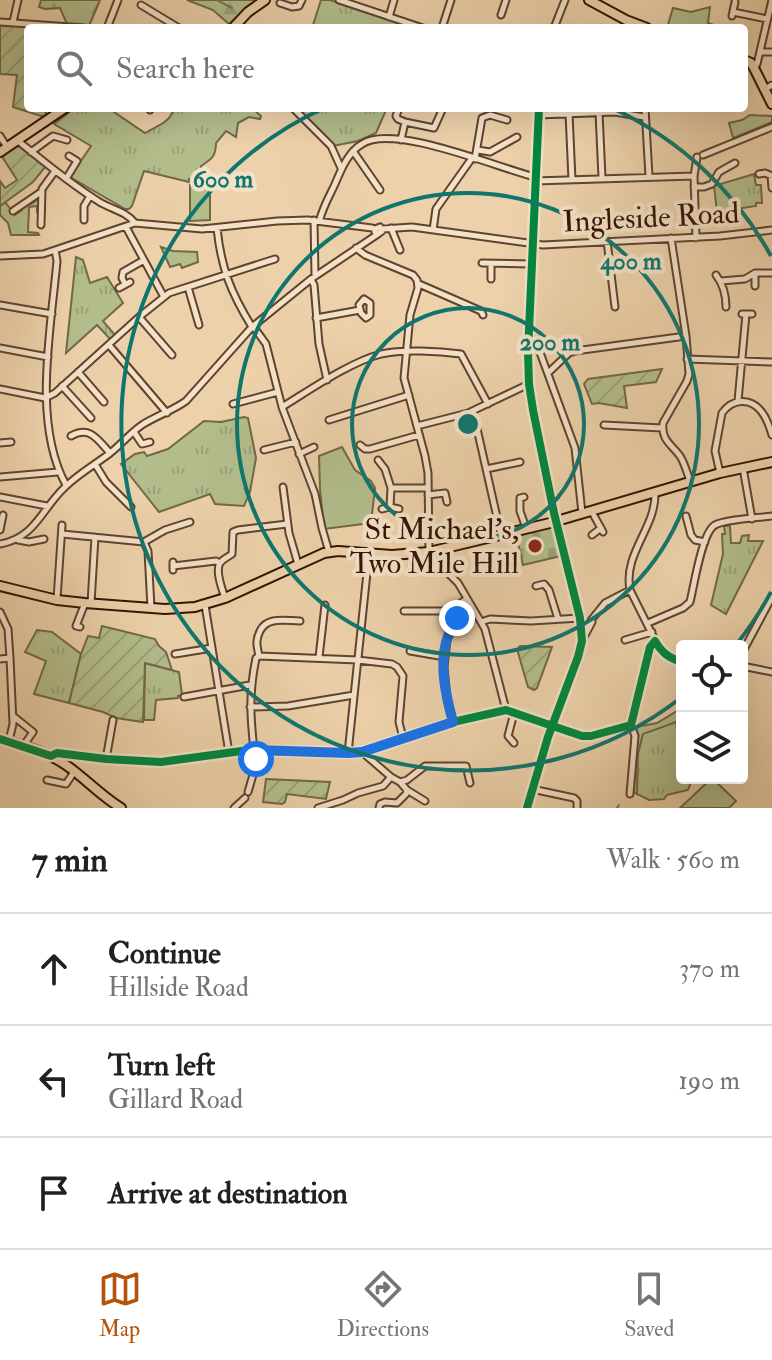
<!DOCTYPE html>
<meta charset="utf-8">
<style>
body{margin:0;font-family:"IM FELL Double Pica",serif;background:#f6f6f6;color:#202124}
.controls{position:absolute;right:24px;bottom:24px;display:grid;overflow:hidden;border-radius:8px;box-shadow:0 8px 32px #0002}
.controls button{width:72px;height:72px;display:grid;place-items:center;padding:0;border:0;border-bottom:2px solid #e0e0e0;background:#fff;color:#202124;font:40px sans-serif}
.stop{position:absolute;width:24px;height:24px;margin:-18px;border:6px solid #1a73e8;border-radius:50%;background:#fff}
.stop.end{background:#1a73e8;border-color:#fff;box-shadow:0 2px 8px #0008}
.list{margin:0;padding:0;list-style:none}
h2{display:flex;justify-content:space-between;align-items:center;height:104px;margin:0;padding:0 32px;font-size:34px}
h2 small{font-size:26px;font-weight:400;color:#757577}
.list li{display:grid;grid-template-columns:52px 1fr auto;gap:24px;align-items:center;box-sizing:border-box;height:112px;padding:0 32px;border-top:2px solid #e0e0e0}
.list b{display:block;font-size:30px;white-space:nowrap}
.list p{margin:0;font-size:26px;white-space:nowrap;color:#757577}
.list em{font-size:26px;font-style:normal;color:#757577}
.icon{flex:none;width:44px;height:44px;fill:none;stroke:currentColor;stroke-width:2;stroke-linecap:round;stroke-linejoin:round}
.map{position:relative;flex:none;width:772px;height:808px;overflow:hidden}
.search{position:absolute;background:#fff;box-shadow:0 8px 32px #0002;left:24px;right:24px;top:24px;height:88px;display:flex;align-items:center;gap:20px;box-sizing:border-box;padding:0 28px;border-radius:8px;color:#757577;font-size:30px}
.sheet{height:440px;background:#fff}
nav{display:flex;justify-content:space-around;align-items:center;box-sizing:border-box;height:112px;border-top:2px solid #e0e0e0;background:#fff;font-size:22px;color:#757577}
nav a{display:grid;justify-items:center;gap:4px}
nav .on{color:#b45309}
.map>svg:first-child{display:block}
.grass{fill:#b3bd8c;stroke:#726848;stroke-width:2}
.forest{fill:url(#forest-firs);stroke:#726848;stroke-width:2}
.cemetery{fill:url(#cemetery-stones);stroke:#726848;stroke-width:2}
.park{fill:url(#park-tufts);stroke:#726848;stroke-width:2}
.garden{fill:url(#garden-furrows);stroke:#726848;stroke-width:2}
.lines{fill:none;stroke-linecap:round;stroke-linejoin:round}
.stream{stroke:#707569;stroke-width:2}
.minor-casing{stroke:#60422e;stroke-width:9}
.major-casing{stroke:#321304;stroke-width:12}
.minor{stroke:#f3e1c8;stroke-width:5}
.major{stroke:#ecd1aa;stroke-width:8}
.cycleway-casing{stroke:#f3e1c8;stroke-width:13}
.cycleway{stroke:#00873e;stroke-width:8}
.route{stroke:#1a73e8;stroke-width:10}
.ring{fill:none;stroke:#0f766e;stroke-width:4}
.poi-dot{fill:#8f2418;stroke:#f3e1c8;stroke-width:3}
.labels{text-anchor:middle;stroke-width:8;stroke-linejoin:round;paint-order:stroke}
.street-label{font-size:30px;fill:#321304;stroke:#f3e1c8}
.poi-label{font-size:30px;fill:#321304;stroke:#f3e1c8;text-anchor:end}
.centre{fill:#0f766e;stroke:#f3e1c8;stroke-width:4}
.ring-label{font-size:24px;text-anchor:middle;font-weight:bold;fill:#0f766e;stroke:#f3e1c8;stroke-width:8;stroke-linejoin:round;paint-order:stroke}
</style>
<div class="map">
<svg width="772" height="808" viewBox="0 0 772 808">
<defs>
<pattern id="forest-firs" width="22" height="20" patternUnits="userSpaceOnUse" patternTransform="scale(2)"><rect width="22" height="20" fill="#b3bd8c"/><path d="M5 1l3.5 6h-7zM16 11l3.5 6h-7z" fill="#9aa277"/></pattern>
<pattern id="cemetery-stones" width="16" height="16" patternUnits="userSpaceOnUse" patternTransform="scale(2)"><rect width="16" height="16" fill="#b3bd8c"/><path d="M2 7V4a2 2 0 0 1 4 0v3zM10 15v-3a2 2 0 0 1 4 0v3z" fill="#9aa277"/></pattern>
<pattern id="park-tufts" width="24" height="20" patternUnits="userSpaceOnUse" patternTransform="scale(2)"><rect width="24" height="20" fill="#b3bd8c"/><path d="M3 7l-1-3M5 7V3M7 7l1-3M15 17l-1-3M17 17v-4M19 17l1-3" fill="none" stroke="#9aa277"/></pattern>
<pattern id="garden-furrows" width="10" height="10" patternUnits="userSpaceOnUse" patternTransform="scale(2)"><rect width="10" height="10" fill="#b3bd8c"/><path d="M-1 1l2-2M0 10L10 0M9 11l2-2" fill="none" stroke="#9aa277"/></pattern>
</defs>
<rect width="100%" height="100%" fill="#ecd1aa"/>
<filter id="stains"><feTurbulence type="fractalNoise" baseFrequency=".0025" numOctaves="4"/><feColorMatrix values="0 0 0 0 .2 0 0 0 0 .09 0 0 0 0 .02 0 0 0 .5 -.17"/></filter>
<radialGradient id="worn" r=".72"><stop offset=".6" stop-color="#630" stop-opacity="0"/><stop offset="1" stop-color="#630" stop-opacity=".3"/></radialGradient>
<path class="grass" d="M710 7 708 23 722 28H667L673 8 691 12Z
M750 115 772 116V122L733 138 729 123 742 120Z
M190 185H210V220L190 221Z
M39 199V212H37V206L29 207 28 232 38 233 39 235H11L8 223 0 215V206L5 202 15 215 22 210 20 207 29 201 31 204Z
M161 247 173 251 197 252 198 262 182 268 180 264 170 267Z
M342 447 355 470 371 481 375 488 371 523 324 529 320 489 319 456Z
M682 708V718L667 727 643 735 638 754 637 794 633 791V770L638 737 636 727 657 723Z
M712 778 736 801 729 808H680Z"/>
<path class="forest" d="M41 0H100L89 26 67 24 60 8 45 9 39 7Z
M187 0H256L229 24 213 10Z"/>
<path class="cemetery" d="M542 528H554L561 556 523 565 516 535Z"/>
<path class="park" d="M321 0H330L414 28H310L313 25Z
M75 108H108L145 133C157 126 170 123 174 108H252L261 116 260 119 249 117 238 123 236 137 226 131 216 143C216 156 212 159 201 166V172L197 178 189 179V182L144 171 132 206 129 209H125L70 177 91 146 54 124Z
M297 108H387L376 133 358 141 333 146Z
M754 174 756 185H761L762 203H756V206L717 212 714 186Z
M76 257 83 260 90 283 107 277 123 303 103 321 115 335 110 339 97 325 66 353Z
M244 417 248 418 256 458 250 492 244 506 215 504 210 494 159 512 121 464 135 454 144 452 147 456 168 449 204 421 221 422Z
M724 526H730L731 543H740L742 536 749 535 748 541H763L726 614 711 605 723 554 722 534H725Z
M37 630 52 632 81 654 69 703 34 694 46 661 25 652Z
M145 663 179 672 182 695 178 696V698L156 700 154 720H144Z
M676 722 677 728 682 727V778H693L688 790 667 795 664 799 649 800 637 794 638 754 643 734Z"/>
<path class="garden" d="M0 24 68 28H28V108H43L47 115 44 117 13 107 17 75 0 74Z
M18 146 46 166 33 182 0 206V181L5 188 17 180 1 155 13 147Z
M662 369 656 382 624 386 627 408 599 403 592 404 584 384 588 379Z
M102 626 155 639 159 646 166 652 172 670 145 663 143 722 116 718 103 712 69 703 81 654 88 636 99 638Z
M520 646 552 647 537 688 534 690 528 687 517 649Z
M266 779 330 782 326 799 287 794 285 802 282 804 263 802Z"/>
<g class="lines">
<path class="stream" d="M217 0 232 8
M617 808 619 805"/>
<g class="minor-casing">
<path id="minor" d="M339 0 423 28
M280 3 292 7 299 6 302 0
M141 5 179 28
M733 12 767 19
M501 15 506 0
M732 16 735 2
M389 17 394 0
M0 22 85 28
M13 22 18 0
M107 28 118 0
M442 28 451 0
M554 28 565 0
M760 52H772
M754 68 757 64 772 0
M765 89 772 85
M150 108V110
M293 108 331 146 341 168
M399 108 396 116 398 119 405 122 401 140
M645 108 649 176
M599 112 602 178
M569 113 572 180
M538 115 615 112 644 117
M405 122 434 128 443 108
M0 136 7 147
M17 140C43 161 69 183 98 201 110 209 126 211 135 223
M478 150 490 152 517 137
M353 151 380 190
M31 152 53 136 67 140
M703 155 772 127
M475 159 482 118 490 115 507 120
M759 174 765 173 772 176
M771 176 772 188
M66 179 77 161 69 156
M535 181 694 176
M694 187H704L712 184 719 172 735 163
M13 211 41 192
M320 219C323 207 330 195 335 184 341 170 348 152 362 144 393 123 498 168 535 177
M84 220V206L90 196
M314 220 315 276
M41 225 42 189 55 171
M126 227 164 297
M217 228C221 268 231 293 252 327
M391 228 400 250
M382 229 412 227 543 245 720 236 772 230
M433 230 436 209 472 158
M671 238 686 336 689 374 687 381 663 423C661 440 671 444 680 456 685 464 687 473 690 481
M696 238 694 176 697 157
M607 241 615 307
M356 248 365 255 413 275 417 280 418 288 410 315 404 378 425 456 428 473 429 552
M55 250 57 261C51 329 32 423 66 485
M0 256 43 254 135 223 202 229 277 221 308 220 372 228 375 229V232L378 234 382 231 380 227 375 229
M482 263 532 264
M755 274V286
M716 275C723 284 726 296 726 307
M311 279 314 285 319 344 327 380
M491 279V264
M721 281 745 279 755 273H772
M125 284 122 278 123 272 144 260
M419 284 481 311 483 315
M188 287 199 325
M119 288 130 282
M364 299 370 303V315L366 318 361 313 359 305Z
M0 305 52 314
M742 314H752
M139 317 172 355
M316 318 360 310
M253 326 266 344 282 407 315 494 322 528 329 552
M529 338 534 340 538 347 575 448 582 513
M109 345 167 413
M0 348 48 357
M687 359 772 362
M78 372 104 402
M548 373 569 353 575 351 686 336
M62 386 91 418
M0 389 45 398
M45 398 55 393 139 317 169 293 275 259
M738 401 746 314
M233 404 278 392
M282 407C310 390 350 362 381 354 403 349 439 351 461 354L488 404
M473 411 501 535
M329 420 409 395
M604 425 662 428
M417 426 468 413 529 384
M134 432 142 444 150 442
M71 436C90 425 98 440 110 453
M0 443 11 442
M360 445 365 449H370L419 435
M264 450 296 442
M299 454 314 447
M378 460 385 469 391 488H428
M95 464 106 482 131 507
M743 468 752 519
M486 469 520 462
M720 473 715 451 722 413C732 399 750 397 761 411 766 417 770 428 772 435
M0 477 58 472
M283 487 289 533 298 564
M655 493C656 528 623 553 630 590L659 648 670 658 682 662
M428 495 445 493 447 502
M0 497 47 506
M524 497 520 498V511L526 528
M390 507 391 488
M382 509 390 507 399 509
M592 512 603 532
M686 516 691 535 695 540 705 542
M0 530 3 515
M62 534 144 542
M592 535 601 528
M18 540 29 542 44 539
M144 542 148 551 151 608
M144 542 165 530 190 522
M0 544C35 538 41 510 64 488 77 475 94 465 109 454 121 445 130 433 142 425 156 416 172 411 186 401L252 327 311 279 378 234
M429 552 432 557 458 583 485 629 506 710
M173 562V570
M173 566 216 561 220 563
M536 586 544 584 549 590 558 619
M225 598C222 589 215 571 220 563 223 559 228 557 232 554L233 532 238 530 287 524
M57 599 62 525
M91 603 95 537
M205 605 229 753
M404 611H459
M0 612 8 629 10 658 13 724 9 741
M481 622 490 619 531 621 580 618
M648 623 683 608 690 602C694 586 702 532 715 525 726 519 758 518 772 516
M80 627 76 626 85 603
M582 627 588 624 605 603 630 590
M625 640 652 632
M582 641 592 622
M410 651 445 657
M742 653 772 597
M175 654 212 648
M259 656 358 660 392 664 397 667 403 676 399 722 403 738
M319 657 325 605
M0 659 10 658
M742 666 772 672
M184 697 250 685
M250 707 288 706 354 695
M13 716 33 732 24 745
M453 722 447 699 444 667 447 640 462 602 467 599
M631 725 650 647 655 641
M514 743 508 736 514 713
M254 750C250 715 249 692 256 658L259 656C257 646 255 641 260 631 267 616 286 621 300 621
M362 752 391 777 400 782
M348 753 369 554
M51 756 57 753 106 759 161 762 249 750 355 753 369 750 453 722 506 710 582 736H591L631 725
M106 759 113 720
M47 780 66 784 74 772
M400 782 407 780 425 766H466L470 783
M532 789 574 798 577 801V808
M407 790 425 801
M248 792 255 768V750
M630 794 635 736 631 725
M234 808 245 798
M318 808 343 800 358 793 383 786 391 777
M379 808 380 804 385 802 397 803 406 794 407 790 400 782
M527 808 548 737 578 657 582 641 580 618 554 513 533 410 529 384 528 352 539 108"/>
</g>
<g class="major-casing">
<path id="major" d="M589 0 626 20 647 28
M233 28 248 12 265 0
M744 60 751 63 754 68 772 104
M0 152 65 108
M0 586 57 600 85 603 165 609 195 607 225 598 324 553 338 551 392 555 429 552 550 523 720 473 772 462
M0 739C22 746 46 751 66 765 85 778 101 796 121 808"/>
</g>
<use href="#minor" class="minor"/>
<use href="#major" class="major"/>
<g class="cycleway-casing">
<path id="cycleway" d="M0 739 51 756 57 753 106 759 161 762 249 750 355 753 369 750 453 722 506 710 582 736H591L631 725 650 647 655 641C662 653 669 658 682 662
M527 808 548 737 578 657 582 641 580 618 554 513 533 410 529 384 528 352 539 108"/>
</g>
<use href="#cycleway" class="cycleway"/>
</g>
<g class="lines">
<path class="route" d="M256 759 255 750 348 753 362 752 453 722C446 696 438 663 448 636 451 630 454 624 457 618"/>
</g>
<g class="ring">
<circle cx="468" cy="424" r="116"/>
<circle cx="468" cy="424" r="231"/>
<path d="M771 592A347 347 0 0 1 736 645M682 697A347 347 0 1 1 324 108M612 108A347 347 0 0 1 771 256"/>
</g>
<circle class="poi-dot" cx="535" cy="546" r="8"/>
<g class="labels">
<g class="street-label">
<text transform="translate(651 217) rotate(-3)" y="10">Ingleside Road</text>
</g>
<g class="poi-label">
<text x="519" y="539">St Michael's,<tspan x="519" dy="34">Two Mile Hill</tspan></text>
</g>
</g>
<circle cx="468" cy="424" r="12" class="centre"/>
<g class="ring-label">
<text x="223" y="187">600 m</text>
<text x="631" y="269">400 m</text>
<text x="550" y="350">200 m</text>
</g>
<rect width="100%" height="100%" filter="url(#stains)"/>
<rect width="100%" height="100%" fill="url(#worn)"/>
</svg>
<div class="controls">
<button><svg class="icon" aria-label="locate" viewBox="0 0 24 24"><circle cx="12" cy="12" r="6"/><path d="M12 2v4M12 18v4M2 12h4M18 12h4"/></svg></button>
<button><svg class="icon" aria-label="layers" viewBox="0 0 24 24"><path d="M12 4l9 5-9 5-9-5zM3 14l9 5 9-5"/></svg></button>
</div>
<div class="stop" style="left:256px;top:759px"></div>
<div class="stop end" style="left:457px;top:618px"></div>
<div class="search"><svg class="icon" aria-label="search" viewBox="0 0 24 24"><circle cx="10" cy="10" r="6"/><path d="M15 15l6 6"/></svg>Search here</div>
</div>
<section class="sheet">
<h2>7 min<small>Walk · 560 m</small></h2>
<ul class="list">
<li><svg class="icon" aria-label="ahead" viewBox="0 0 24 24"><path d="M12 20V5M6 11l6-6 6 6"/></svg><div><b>Continue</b><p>Hillside Road</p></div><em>370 m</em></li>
<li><svg class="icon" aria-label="left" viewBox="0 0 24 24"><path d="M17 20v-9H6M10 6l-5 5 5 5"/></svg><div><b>Turn left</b><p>Gillard Road</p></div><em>190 m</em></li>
<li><svg class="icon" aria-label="arrive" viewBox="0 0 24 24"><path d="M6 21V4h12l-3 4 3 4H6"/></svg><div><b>Arrive at destination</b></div></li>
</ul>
</section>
<nav>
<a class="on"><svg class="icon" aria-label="map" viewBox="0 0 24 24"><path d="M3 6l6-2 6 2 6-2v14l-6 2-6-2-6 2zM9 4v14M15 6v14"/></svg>Map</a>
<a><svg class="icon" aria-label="directions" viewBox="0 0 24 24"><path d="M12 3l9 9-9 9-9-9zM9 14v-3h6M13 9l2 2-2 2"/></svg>Directions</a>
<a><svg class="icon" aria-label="saved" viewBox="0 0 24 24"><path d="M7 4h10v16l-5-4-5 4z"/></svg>Saved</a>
</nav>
